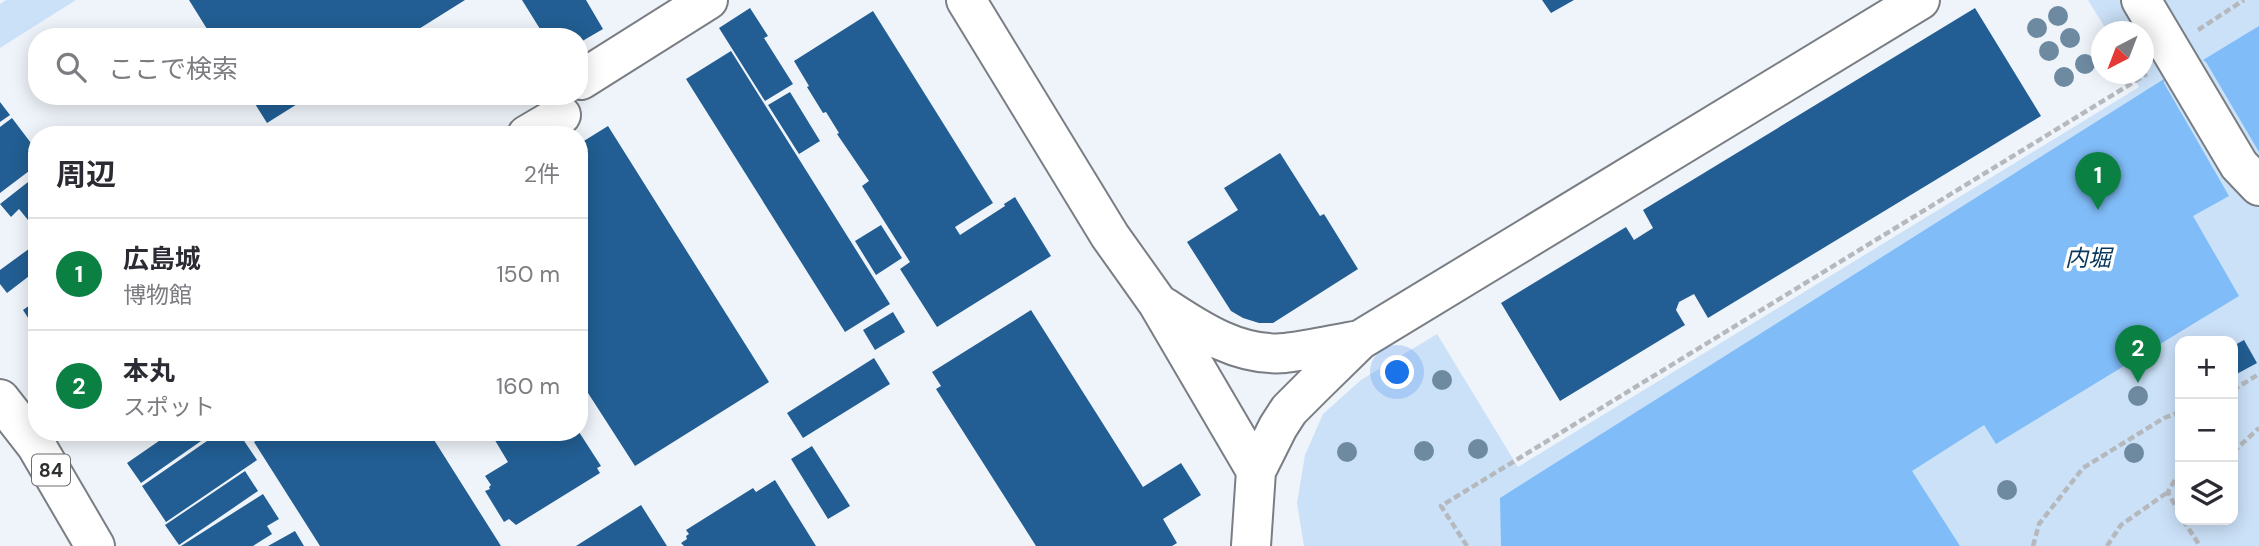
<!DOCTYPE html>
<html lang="ja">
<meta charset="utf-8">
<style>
body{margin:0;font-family:"DM Sans","Noto Sans JP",sans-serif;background:#f7f7f7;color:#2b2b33}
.controls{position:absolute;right:21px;bottom:21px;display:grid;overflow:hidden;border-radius:14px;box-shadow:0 4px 18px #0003}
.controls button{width:63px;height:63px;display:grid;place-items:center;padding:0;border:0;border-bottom:2px solid #e1e1e2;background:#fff;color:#2b2b33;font:35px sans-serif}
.compass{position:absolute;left:2091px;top:21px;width:63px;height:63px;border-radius:50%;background:#fff;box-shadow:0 4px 18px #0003;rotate:222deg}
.you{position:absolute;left:1398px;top:373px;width:24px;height:24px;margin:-18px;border:5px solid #fff;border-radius:50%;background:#1a73e8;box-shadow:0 0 0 10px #1a73e833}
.badge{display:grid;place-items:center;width:46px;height:46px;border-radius:50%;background:#0b8043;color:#fff;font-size:23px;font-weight:700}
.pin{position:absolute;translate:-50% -58px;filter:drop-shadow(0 2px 4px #0008)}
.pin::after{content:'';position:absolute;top:37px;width:24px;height:21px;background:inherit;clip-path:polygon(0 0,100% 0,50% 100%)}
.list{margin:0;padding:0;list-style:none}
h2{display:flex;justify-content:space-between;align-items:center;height:91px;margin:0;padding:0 28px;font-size:30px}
h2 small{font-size:23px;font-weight:400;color:#7c7c81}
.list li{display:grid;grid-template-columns:46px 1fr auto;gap:21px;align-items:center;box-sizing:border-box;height:112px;padding:0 28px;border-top:2px solid #e1e1e2}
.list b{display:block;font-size:26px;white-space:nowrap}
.list p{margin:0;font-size:23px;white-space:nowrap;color:#7c7c81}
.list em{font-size:23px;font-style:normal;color:#7c7c81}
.icon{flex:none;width:38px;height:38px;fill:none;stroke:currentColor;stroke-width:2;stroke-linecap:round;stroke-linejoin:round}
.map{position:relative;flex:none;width:2259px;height:546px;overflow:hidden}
.search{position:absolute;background:#fff;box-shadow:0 4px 18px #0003;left:28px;top:28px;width:560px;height:77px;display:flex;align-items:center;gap:18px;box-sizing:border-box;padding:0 24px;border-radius:28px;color:#7c7c81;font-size:26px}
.panel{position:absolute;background:#fff;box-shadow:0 4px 18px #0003;left:28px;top:126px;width:560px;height:315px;border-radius:28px}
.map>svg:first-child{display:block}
.green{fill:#cbe1f8;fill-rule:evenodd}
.water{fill:#80bcf8}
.building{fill:#225e93}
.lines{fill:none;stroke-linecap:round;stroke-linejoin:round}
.minor-casing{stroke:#797e84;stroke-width:42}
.major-casing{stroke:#797e84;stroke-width:42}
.path{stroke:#b5b9bd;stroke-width:4.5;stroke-dasharray:7 3.5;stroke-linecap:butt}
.minor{stroke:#fff;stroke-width:38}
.major{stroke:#fff;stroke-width:38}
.tree{fill:#6e8aa1}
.labels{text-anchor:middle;stroke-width:7;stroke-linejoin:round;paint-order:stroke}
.shield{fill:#fff;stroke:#6c6d6f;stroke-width:2}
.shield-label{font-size:19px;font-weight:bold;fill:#2d2f31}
.water-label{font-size:23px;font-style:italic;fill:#07355b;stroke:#fff}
</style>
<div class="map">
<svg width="2259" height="546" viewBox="0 0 2259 546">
<rect width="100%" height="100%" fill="#eff4fa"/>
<path class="green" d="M6 0H76L0 48V4Z
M2088 0H2259V546H1304L1297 503 1305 455 1323 414 1361 380 1437 334 1518 467 2139 87 2132 74H2144V32L2107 31ZM2180 341H2233V520H2180Z"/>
<path class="water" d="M2259 26V152L2206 62 2203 60Z
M2164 79V83L2229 196 2193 216 2239 296 1996 444 1984 425 1912 471 1960 546H1501L1500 498Z"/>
<path class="building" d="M189 0H465L406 37H212Z
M522 0H586L603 29 579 43V37H545Z
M1542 0H1574L1551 13Z
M750 8 768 36 764 38 793 84 765 101 719 28Z
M1975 8 2041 116 1708 318 1694 294 1679 302 1676 310 1685 325 1560 401 1501 303 1626 227 1634 240 1653 228 1643 210Z
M873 11 993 203 955 227 960 235 1005 206 1004 204 1015 197 1051 256 937 327 900 269 910 262 862 186 869 181 837 134 839 133 826 112 823 113 807 87 809 86 794 61Z
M731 51 890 304 845 332 686 79Z
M790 92 820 141 799 154 768 105Z
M250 96H310L267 123Z
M0 102 10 115 0 122Z
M12 118 37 151V165L0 193V127Z
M608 126 769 382 635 466 579 379V144Z
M1280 153 1320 216 1324 214 1358 269 1273 323H1259L1243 318 1231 311 1187 242 1238 210 1224 188Z
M37 175V231L19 209 11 217 0 204Z
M881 225 902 258 876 275 855 241Z
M37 243V270L7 293 0 284V270Z
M37 300V321L32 324 23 310Z
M1031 310 1143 487 1181 463 1201 495 1163 519 1177 543 1172 546H1036L936 389 941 386 932 372Z
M893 312 905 332 875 350 863 330Z
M2244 340 2257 363 2233 376V346Z
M874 358 890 384 803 438 787 413Z
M144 432H163L150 441Z
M172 432H214L141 483 127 463Z
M220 432H238L257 460 166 522 142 486Z
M270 432H429L501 546H320L254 442Z
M490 432H579L601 466 597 468 600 473 516 525 509 519 504 522 485 491 490 489 489 487 491 485 485 476 508 462Z
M812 446 850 506 828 519 791 459Z
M245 471 258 491 179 545 165 525Z
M775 480 816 546H684L681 543 687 539 686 536 689 534 686 530 753 488 756 492Z
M263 494 279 519 267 526 272 534 253 546H181Z
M641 505 667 546H576Z
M295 531 304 546H268Z"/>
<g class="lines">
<g class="minor-casing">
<path id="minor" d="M966 0 1110 236 1157 302 1256 471
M2141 0 2239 165 2259 186
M581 80 708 0
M527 135 561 115
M1164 307C1200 331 1240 357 1285 353 1310 350 1336 344 1360 340
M1251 546 1256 471 1278 427 1289 410 1313 386 1360 340 1920 0"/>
</g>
<g class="major-casing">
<path id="major" d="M0 399 36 445 95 546"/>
</g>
<path class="path" d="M2198 30 2244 0
M2233 390 2259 374
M2233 452 2259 428
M2180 471 2168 492 2180 515
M2183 520 2200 546
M1467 546 1441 506 2147 74
M2033 546 2039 524 2083 468 2164 418 2180 412
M2107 546 2121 525 2168 492"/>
<use href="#minor" class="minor"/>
<use href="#major" class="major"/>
</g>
<g class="tree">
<circle cx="2058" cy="16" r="10"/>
<circle cx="2037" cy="28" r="10"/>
<circle cx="2070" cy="38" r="10"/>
<circle cx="2049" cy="51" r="10"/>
<circle cx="2085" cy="64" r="10"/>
<circle cx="2064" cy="77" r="10"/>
<circle cx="1442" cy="380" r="10"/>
<circle cx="2138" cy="396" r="10"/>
<circle cx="1478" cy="449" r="10"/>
<circle cx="1424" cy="451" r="10"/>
<circle cx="1347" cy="452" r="10"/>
<circle cx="2134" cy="453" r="10"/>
<circle cx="2007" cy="490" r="10"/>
</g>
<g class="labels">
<rect class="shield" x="32" y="454.5" width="38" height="31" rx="5"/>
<g class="shield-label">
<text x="51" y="477">84</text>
</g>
<g class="water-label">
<text x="2088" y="266">内堀</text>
</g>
</g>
</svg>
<div class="controls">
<button>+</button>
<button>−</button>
<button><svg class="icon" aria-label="layers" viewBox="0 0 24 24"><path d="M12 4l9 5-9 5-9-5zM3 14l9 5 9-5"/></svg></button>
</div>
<svg class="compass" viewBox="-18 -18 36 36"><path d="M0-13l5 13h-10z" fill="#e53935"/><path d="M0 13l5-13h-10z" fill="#7c7c81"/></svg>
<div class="you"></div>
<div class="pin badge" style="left:2098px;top:210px">1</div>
<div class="pin badge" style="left:2138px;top:383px">2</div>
<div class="search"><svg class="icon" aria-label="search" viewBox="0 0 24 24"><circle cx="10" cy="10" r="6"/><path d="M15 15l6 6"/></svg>ここで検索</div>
<section class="panel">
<h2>周辺<small>2件</small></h2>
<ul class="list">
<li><span class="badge">1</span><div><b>広島城</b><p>博物館</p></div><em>150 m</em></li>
<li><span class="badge">2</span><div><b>本丸</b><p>スポット</p></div><em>160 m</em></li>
</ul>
</section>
</div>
